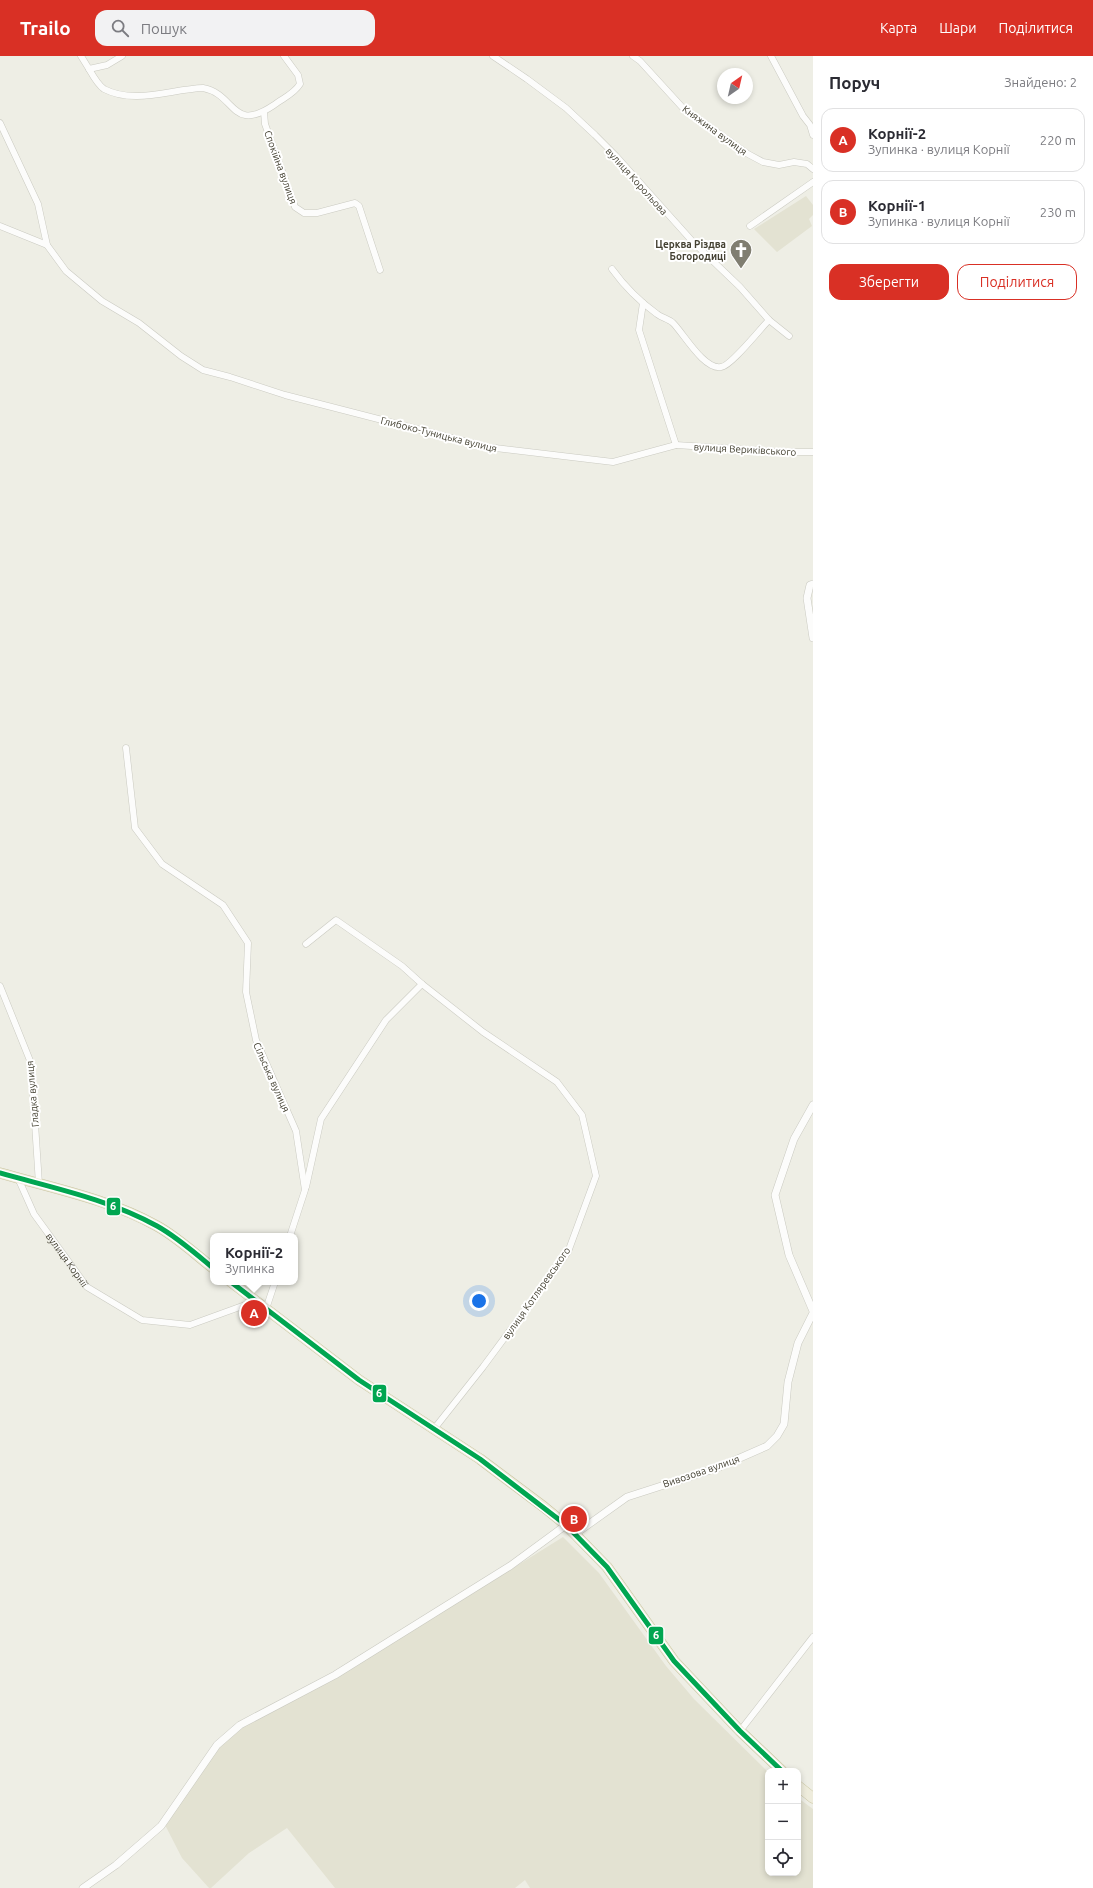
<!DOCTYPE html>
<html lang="uk">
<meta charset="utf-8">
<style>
body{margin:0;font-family:Ubuntu,sans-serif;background:#f2f2f3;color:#2b2b33}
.controls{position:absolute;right:12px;bottom:12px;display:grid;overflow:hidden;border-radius:8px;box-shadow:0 2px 6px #0003}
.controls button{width:36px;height:36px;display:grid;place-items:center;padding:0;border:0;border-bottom:1px solid #e1e1e2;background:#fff;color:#2b2b33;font:20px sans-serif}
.compass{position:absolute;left:717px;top:12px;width:36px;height:36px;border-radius:50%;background:#fff;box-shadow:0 2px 6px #0003;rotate:34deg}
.you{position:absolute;left:479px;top:1245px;width:14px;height:14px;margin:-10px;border:3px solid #fff;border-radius:50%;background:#1a73e8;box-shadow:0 0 0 6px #1a73e833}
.badge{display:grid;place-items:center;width:26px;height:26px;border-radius:50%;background:#d93025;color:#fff;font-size:13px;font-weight:700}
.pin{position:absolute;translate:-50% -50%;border:2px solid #fff;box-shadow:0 1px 4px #0006}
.popup{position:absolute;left:210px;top:1177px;width:88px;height:52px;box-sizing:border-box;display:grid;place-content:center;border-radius:8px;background:#fff;filter:drop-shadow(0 1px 3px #0005);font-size:13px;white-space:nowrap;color:#7c7c81}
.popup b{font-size:15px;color:#2b2b33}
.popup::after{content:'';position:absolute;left:50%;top:100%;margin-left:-8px;border:8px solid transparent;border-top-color:#fff}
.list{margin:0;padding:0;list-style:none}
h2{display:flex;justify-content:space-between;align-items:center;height:52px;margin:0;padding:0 16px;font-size:17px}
h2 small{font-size:13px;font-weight:400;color:#7c7c81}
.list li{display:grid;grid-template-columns:26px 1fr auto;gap:12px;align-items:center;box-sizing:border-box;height:64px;margin:0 8px 8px;padding:0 8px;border:1px solid #e1e1e2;border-radius:12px}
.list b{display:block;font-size:15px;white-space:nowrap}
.list p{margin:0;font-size:13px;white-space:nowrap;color:#7c7c81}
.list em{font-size:13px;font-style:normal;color:#7c7c81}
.actions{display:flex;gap:8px;padding:12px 16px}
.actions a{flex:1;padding:9px 0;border:1px solid #d93025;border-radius:12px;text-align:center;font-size:14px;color:#d93025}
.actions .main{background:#d93025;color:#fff}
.icon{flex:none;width:22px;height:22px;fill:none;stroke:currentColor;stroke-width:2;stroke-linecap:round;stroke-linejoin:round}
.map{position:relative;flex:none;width:813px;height:1832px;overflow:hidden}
header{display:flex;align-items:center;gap:24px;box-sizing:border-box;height:56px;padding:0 20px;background:#d93025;color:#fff}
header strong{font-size:19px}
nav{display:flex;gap:22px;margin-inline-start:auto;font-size:14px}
.search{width:280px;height:36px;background:#f2f2f3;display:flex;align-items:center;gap:10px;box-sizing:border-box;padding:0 14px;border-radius:12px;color:#7c7c81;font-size:15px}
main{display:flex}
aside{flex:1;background:#fff}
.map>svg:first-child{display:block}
.residential{fill:#e3e2d2}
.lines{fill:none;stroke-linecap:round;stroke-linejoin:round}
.minor-casing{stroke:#cacac1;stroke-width:7}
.tertiary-casing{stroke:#cacac1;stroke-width:8}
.trunk-casing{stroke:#c8c39e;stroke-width:11}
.minor{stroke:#fcfcfb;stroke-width:6}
.tertiary{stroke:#fcfcfb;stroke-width:7}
.trunk{stroke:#eeecdc;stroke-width:10}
.bus-1-casing{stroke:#fff;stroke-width:8}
.bus-1{stroke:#00a651;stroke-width:5}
.labels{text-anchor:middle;stroke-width:4;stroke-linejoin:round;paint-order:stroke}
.street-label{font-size:10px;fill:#444132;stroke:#fff}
.poi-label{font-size:10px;font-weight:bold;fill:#444132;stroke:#fff;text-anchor:end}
.line-badge{stroke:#fff;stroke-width:1.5}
.badge-label{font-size:11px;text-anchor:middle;font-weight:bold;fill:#fff}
</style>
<header>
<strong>Trailo</strong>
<div class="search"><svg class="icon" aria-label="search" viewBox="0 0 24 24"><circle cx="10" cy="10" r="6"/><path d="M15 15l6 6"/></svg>Пошук</div>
<nav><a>Карта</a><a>Шари</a><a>Поділитися</a></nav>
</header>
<main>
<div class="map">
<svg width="813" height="1832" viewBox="0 0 813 1832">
<rect width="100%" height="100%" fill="#eeeee5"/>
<path class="residential" d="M806 140 813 149V159L809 163 812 170 777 196 754 173Z
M563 1481 599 1517 666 1610 694 1643 768 1716V1817H798V1742L813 1753V1832H530L525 1824 515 1832H335L287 1772 249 1797 211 1832H209L182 1802 163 1765 217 1692 236 1675 336 1622Z"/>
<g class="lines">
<g class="minor-casing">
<g id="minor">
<path d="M81 0 89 13 107 9 122 0"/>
<path d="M493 0 527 23 566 52 595 79 616 100 693 186 740 231 769 264 789 280"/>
<path d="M633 0 640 5 682 51 748 98 763 106 779 109 794 106 807 108 813 113"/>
<path d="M771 0 803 60 810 69 813 79"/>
<path d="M89 13C93 20 98 29 104 33 135 49 171 33 203 32 236 38 231 78 274 49 283 42 294 38 300 28L298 19 284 0"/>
<path d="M264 56 265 68 295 151 304 157H317L355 147 359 150 380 214"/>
<path d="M0 67 38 148 47 189"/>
<path d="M0 170 47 189 66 215 102 245 139 267 181 300 203 314 230 321 285 339 487 391 613 406 676 389 639 274 643 247"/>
<path d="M750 170 813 126"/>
<path d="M612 213C625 231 639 245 657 258 662 262 669 263 673 267 684 278 704 314 721 311 731 310 760 273 769 264"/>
<path d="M676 389 782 396H813"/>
<path d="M126 692 135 772 162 808 223 849 248 887 246 936 256 984 296 1075 305 1134 290 1180"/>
<path d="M422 928 483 976 557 1026 582 1059 596 1120 568 1196 483 1311 434 1373"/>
<path d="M0 930 31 1007 39 1128"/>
<path id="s1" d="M18 1122 34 1158 87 1231 142 1264 190 1269 256 1245"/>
<path d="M306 1131 321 1063 386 964 422 928 402 910 336 864 306 888"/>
<path d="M266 1253 275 1226"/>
<path d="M740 1675 813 1581"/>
</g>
</g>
<g class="tertiary-casing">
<path id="tertiary" d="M813 528 810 529 807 542 813 582
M813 1049 794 1083 775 1139 789 1199 813 1255
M575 1478 627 1441 717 1412 767 1390 777 1380 784 1368 788 1326 798 1287 813 1257
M83 1832 116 1809 161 1770 217 1689 240 1669 335 1619 510 1510 566 1469"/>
</g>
<g class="trunk-casing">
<path id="trunk" d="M0 1117C52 1132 109 1143 157 1170 177 1181 195 1198 213 1212
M231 1226 359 1324 480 1403 544 1451 566 1469 607 1511 674 1605 740 1675 782 1715
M798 1730 813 1742"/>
</g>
<use href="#minor" class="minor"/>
<use href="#tertiary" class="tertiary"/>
<use href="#trunk" class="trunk"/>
<g class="bus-1-casing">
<path id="bus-1" d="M0 1117C53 1132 108 1143 157 1170 177 1181 195 1197 213 1212
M231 1226 359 1324 480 1403 566 1469 607 1511 674 1605 740 1675 782 1715"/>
</g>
<use href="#bus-1" class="bus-1"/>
</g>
<defs>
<g id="church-pin" transform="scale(1.15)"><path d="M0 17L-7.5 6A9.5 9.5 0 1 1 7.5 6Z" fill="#807e71" stroke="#fff"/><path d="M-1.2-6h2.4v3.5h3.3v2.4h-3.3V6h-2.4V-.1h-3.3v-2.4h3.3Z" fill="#fff"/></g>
</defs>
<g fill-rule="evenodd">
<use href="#church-pin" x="741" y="194"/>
</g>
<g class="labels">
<g class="street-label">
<text transform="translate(715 74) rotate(36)" y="4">Княжина вулиця</text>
<text transform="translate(281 111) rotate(70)" y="4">Спокійна вулиця</text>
<text transform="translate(637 125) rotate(48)" y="4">вулиця Корольова</text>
<text transform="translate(439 378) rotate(14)" y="4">Глибоко-Туницька вулиця</text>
<text transform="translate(745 393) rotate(3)" y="4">вулиця Вериківського</text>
<text transform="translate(272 1021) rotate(66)" y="4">Сільська вулиця</text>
<text transform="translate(32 1038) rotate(-95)" y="4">Гладка вулиця</text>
<text dy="4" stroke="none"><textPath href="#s1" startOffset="96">вулиця Корнії</textPath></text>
<text transform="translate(536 1237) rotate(-55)" y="4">вулиця Котляревського</text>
<text transform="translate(701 1415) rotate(-19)" y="4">Вивозова вулиця</text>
</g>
<g class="poi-label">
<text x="726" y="192">Церква Різдва<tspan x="726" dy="12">Богородиці</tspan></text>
</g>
</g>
<g class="line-badge">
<rect x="106" y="1141" width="15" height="19" rx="4" fill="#00a651"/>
<rect x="372" y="1328" width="15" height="19" rx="4" fill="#00a651"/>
<rect x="648" y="1570" width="16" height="19" rx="4" fill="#00a651"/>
</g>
<g class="badge-label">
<text x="113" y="1154">6</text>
<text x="379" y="1341">6</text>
<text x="656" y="1583">6</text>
</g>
</svg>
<div class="controls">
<button>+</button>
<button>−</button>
<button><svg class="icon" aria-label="locate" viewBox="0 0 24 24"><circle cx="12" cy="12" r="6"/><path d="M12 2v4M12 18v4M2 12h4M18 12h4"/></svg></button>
</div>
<svg class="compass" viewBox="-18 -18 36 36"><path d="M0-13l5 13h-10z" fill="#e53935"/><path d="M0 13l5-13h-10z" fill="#7c7c81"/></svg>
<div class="you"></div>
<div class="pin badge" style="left:254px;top:1257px">A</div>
<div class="popup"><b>Корнії-2</b>Зупинка</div>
<div class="pin badge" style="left:574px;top:1463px">B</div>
</div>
<aside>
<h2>Поруч<small>Знайдено: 2</small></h2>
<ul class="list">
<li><span class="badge">A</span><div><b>Корнії-2</b><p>Зупинка · вулиця Корнії</p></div><em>220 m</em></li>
<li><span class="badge">B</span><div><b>Корнії-1</b><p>Зупинка · вулиця Корнії</p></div><em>230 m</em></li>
</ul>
<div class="actions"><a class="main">Зберегти</a><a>Поділитися</a></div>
</aside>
</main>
